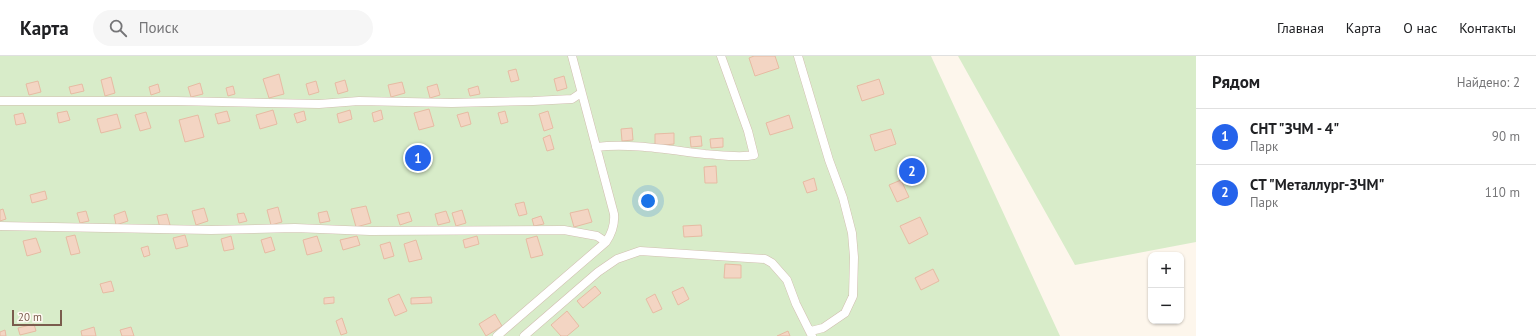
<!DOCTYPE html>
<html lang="ru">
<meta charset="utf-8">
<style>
body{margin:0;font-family:"PT Sans",sans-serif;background:#f6f6f6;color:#202124}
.controls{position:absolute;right:12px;bottom:12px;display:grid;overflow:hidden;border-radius:8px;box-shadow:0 1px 3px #0004}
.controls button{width:36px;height:36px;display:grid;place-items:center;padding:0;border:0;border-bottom:1px solid #e0e0e0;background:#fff;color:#202124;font:20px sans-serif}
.scale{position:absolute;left:12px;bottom:10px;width:50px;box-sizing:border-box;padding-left:4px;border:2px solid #7a5c4d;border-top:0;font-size:11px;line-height:14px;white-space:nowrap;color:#7a5c4d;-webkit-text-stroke:3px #fffaf3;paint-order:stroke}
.you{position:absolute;left:648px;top:145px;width:14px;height:14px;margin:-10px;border:3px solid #fff;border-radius:50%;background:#1a73e8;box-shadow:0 0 0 6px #1a73e833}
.badge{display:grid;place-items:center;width:26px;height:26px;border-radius:50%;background:#2563eb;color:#fff;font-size:13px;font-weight:700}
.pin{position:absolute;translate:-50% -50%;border:2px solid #fff;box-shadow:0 1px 4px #0006}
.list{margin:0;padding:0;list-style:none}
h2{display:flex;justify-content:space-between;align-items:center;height:52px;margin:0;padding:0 16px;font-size:17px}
h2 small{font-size:13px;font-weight:400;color:#757577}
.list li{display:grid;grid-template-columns:26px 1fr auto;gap:12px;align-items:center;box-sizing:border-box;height:56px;padding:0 16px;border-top:1px solid #e0e0e0}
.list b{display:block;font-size:15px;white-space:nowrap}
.list p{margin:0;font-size:13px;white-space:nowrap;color:#757577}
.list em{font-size:13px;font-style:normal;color:#757577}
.icon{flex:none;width:22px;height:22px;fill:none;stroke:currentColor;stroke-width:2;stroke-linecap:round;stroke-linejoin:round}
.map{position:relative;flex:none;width:1196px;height:280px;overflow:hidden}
header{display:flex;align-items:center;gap:24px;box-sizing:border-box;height:56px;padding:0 20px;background:#fff;border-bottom:1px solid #e0e0e0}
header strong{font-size:19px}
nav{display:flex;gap:22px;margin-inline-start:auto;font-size:14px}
.search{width:280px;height:36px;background:#f6f6f6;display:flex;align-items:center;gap:10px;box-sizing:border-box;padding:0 14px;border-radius:22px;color:#757577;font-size:15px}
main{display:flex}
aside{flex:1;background:#fff}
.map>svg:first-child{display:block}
.green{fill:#d8ecc9}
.building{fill:#f3d5c3;stroke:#e6bba3}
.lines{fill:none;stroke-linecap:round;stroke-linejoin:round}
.service-casing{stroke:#d1beb0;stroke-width:9}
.service{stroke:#fff;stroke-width:8}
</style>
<header>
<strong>Карта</strong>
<div class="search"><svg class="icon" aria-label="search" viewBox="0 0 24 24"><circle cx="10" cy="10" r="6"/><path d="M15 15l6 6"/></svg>Поиск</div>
<nav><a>Главная</a><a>Карта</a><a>О нас</a><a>Контакты</a></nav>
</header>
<main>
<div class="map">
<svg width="1196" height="280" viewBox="0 0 1196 280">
<rect width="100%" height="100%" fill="#fdf6ec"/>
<path class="green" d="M0 0H931L1060 280H0Z
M958 0H1196V186L1075 209Z"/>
<path class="building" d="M754 0H775L779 12 755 20 749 2Z
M516 13 519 24 511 26 508 15Z
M279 18 284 38 269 42 263 23Z
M564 20 567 32 557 35 554 23Z
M111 21 115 37 105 40 101 24Z
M879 23 884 38 862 45 857 30Z
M345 24 348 35 338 38 335 27Z
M38 25 41 36 29 39 26 28Z
M316 25 319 36 309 39 306 28Z
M402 26 405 37 391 41 388 29Z
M200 27 203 38 191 41 188 31Z
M82 28 84 35 71 38 69 31Z
M158 28 160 36 151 39 149 31Z
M437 28 440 39 430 42 427 31Z
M233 30 235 38 228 40 226 32Z
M478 30 480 38 470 40 468 33Z
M429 53 434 70 419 74 414 57Z
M273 54 277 68 260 73 256 59Z
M350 54 352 63 339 67 337 58Z
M381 54 383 63 374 66 372 57Z
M67 55 70 64 59 67 57 57Z
M227 55 230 65 218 68 215 58Z
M304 55 306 64 297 67 294 58Z
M505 55 508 66 501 68 498 57Z
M548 55 553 72 544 75 539 58Z
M146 56 151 72 140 75 135 59Z
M468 56 471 68 461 71 457 59Z
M23 57 26 67 16 69 14 59Z
M117 58 121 72 101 77 97 63Z
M198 59 204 81 185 86 179 64Z
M789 59 793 72 770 79 766 67Z
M632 72 633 84 622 85 621 73Z
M891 73 896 88 875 95 870 79Z
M674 77V88L655 90V78Z
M550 79 554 93 547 95 543 82Z
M701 80 702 90 691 91 690 81Z
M723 82V91L711 92 710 83Z
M716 110 717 127H705L704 111Z
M814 122 817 134 807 137 803 126Z
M901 124 909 141 897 146 889 129Z
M45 135 47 143 32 147 30 139Z
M524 146 527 158 519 160 515 148Z
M366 150 371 167 356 171 351 153Z
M278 151 282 166 271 169 267 154Z
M204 152 208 165 196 169 192 155Z
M3 153 6 163 0 165V154Z
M588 153 592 166 574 171 570 157Z
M462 154 466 167 456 170 452 157Z
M86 155 89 165 80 167 77 157Z
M125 155 128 165 116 169 114 159Z
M327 155 330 165 320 167 318 157Z
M446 155 450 166 438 169 435 158Z
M409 156 412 165 400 169 397 159Z
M244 157 247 165 239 167 237 158Z
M167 158 170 169 160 172 157 160Z
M541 160 544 168 534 170 532 163Z
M920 161 928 178 909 188 900 170Z
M701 169 702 180 684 181 683 170Z
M75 179 80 197 71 199 66 181Z
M185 179 188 190 176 193 173 182Z
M231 180 234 193 224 195 221 183Z
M317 180 322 195 307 199 303 184Z
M357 180 360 189 343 194 340 184Z
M477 180 479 188 465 192 463 184Z
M537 180 543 199 531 202 526 183Z
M271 181 275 194 265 197 261 184Z
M36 182 41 196 27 200 23 185Z
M416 184 422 203 409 206 404 188Z
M390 186 394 200 384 203 380 189Z
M148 190 150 199 144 201 141 192Z
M725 208 741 209V222H724Z
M933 213 939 225 921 234 915 222Z
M111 225 114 235 103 237 100 228Z
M595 230 601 237 583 252 577 245Z
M683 231 689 243 678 249 672 236Z
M399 238 407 255 395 260 388 243Z
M655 238 662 253 653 257 646 243Z
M334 241V247L324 248V242Z
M431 241 432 247 411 248V242Z
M567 255 579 270 567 280H561L551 269Z
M495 258 502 270 486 280 479 268Z
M342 262 347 277 341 279 336 265Z
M34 268 36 275 20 279 18 272Z
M94 271 96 280H82L81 275Z
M131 271 134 280H122L120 274Z
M5 274 6 280H0V276Z
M788 275 790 280H777Z"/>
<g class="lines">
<g class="service-casing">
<path id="service" d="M798 0 829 104 843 142 852 177 854 201 853 240 845 257 823 272 811 275
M0 45H176L319 48 359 45 452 47 533 45 572 43 581 37
M596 91C632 87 669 94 705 98 721 99 739 102 754 99L748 75 721 0
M0 170 211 174 295 172 370 175 564 174 597 180 606 186
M497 280 606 186C612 177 615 169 614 158L572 0
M524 280 598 216 617 203 640 195 748 202 765 203 772 207 787 224 796 248 812 280"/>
</g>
<use href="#service" class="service"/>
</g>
</svg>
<div class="controls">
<button>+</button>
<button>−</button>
</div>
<div class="scale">20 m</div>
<div class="you"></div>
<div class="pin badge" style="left:418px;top:102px">1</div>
<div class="pin badge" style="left:912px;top:115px">2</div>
</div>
<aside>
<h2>Рядом<small>Найдено: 2</small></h2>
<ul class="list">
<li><span class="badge">1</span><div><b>СНТ &quot;ЗЧМ - 4&quot;</b><p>Парк</p></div><em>90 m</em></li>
<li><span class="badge">2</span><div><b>СТ &quot;Металлург-ЗЧМ&quot;</b><p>Парк</p></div><em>110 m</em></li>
</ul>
</aside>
</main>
